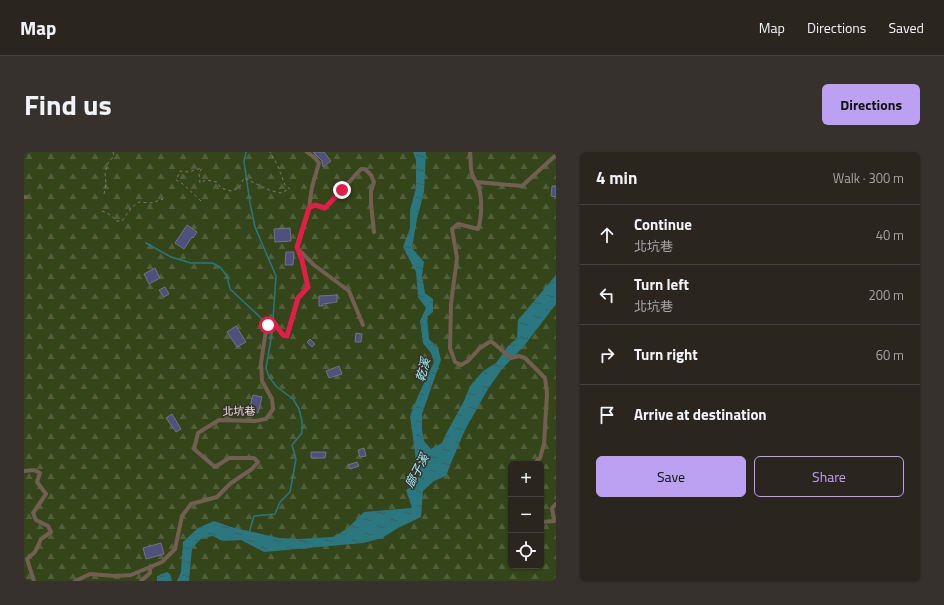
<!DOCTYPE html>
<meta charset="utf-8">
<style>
body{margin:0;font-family:"Titillium Web","Noto Sans TC",sans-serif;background:#36312c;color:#f1f3f6}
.controls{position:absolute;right:12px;bottom:12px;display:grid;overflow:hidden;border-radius:6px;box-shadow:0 1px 3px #0004}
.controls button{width:36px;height:36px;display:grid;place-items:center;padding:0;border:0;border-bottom:1px solid #46423d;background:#2a251f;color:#f1f3f6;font:20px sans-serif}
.stop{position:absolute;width:12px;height:12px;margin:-9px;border:3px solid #e11d48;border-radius:50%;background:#fff}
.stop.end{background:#e11d48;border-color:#fff;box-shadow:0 1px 4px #0008}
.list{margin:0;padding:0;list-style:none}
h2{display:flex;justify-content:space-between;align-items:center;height:52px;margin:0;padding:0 16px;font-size:17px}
h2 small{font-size:13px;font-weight:400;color:#a5a5a4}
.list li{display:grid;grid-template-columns:26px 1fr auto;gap:12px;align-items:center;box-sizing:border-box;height:60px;padding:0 16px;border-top:1px solid #46423d}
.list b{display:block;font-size:15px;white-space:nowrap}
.list p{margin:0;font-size:13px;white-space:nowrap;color:#a5a5a4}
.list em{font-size:13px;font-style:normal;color:#a5a5a4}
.actions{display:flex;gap:8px;padding:12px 16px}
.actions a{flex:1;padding:9px 0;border:1px solid #bca0f2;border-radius:6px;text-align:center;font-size:14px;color:#bca0f2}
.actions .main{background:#bca0f2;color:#111}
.icon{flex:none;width:22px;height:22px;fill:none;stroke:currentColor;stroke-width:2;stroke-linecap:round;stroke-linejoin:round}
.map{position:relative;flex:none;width:532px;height:429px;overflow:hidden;border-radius:6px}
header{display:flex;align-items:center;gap:24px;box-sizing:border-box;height:56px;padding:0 20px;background:#2a251f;border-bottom:1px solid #46423d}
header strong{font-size:19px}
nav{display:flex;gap:22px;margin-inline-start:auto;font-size:14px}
.intro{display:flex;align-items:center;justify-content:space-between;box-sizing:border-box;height:96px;padding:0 24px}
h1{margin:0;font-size:28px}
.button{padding:10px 18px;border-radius:6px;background:#bca0f2;color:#111;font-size:14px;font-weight:700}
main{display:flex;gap:24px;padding:0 24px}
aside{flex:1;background:#2a251f;border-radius:6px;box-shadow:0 1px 3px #0004}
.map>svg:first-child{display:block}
.forest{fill:url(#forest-firs);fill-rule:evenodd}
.water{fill:url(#water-ripples)}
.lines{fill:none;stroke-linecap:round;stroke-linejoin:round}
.stream{stroke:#2a7780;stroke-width:1.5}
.building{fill:#4e507e;stroke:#737580}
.path{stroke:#7e7871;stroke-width:1;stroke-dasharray:3 3;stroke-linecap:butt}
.minor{stroke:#735f51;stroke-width:4}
.route{stroke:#e11d48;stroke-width:5}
.labels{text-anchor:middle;stroke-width:3;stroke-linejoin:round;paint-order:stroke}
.street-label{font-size:11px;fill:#e7e3dd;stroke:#383129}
.water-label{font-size:12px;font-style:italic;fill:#9ef3ff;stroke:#383129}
</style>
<header>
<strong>Map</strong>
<nav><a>Map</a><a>Directions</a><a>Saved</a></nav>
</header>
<div class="intro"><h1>Find us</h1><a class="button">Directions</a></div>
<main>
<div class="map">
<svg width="532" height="429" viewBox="0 0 532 429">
<defs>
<pattern id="forest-firs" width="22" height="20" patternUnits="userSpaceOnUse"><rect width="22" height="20" fill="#344519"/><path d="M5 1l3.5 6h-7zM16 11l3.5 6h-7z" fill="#51603a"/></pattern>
<pattern id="water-ripples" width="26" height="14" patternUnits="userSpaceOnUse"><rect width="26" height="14" fill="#2a7780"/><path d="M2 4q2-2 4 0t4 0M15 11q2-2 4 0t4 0" fill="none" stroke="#385e61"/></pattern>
</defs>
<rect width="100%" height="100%" fill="#383129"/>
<path class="forest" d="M0 0H532V429H0ZM487 312H517V414H487Z"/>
<path class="water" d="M389 0H402L400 40 393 67 388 96 400 110 398 124 401 141 409 147V160L403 165 405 187 414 196 417 208 398 262V277L400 289 407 297 418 291 423 280 440 249 446 234 459 219 472 211 484 194 493 186 494 168 532 123V152L500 194 478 217 464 237 441 278 427 311 422 324 410 329 399 339 397 365 374 376 358 386 339 391 240 400 217 388 198 389 189 384 178 386 168 396 165 429H153L157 420 159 390 174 376 190 369 207 375 255 386 275 387 309 385 324 376 340 360 388 356 382 338 390 333 395 324 392 313 391 300 386 264 394 244 410 210 407 201 399 191 396 169 402 156 394 145 392 120 379 95 386 76V58L392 36V8Z
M143 420 146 422 148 429H133V424Z"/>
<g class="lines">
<path class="stream" d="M222 0 220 10 226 51 231 75 252 124 248 181 242 216 245 225 253 235 269 247 275 257 278 269V281L268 293 272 307 266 340 256 350 251 362 230 364 225 381
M122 91 147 105 167 111H188L196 115 203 124 206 137 236 165 248 180"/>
</g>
<path class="building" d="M289 0H300L307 9 299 15 298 9Z
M528 34H532V45L527 44Z
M163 73 173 80 169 86 168 85 160 97 151 91Z
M266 76 267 89 251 90 250 77Z
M262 100H270L269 113H261Z
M131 116 136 126 125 132 120 122Z
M141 135 145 142 140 145 135 138Z
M313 143V150L299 152V154H295V144Z
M212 174 222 190 213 195 203 180Z
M332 181 338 182 337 190H331Z
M286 187 291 192 288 195 283 190Z
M315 214 318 222 305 226 302 219Z
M229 243 238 245 234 261 225 258Z
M148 262 157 277 152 280 142 266Z
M340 296 342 304 336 305 334 298Z
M287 300H302L301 306H287Z
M333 310 335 314 326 317 324 313Z
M137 391 140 402 122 407 119 396Z"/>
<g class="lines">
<path class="path" d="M80 42 82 32 81 21 84 11 90 4 89 0
M177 49 159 32 152 28 156 19 164 20 178 16 175 21 176 31 182 28 193 30 197 36 207 39 215 36 220 26 245 38 256 41 266 37 261 33 253 12 246 0
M78 59 87 63 92 69H98L108 55 115 50 127 51 139 47"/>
<path class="minor" d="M446 0C447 7 446 15 448 22 450 27 453 31 455 36 458 47 458 66 454 77L434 72 428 77 433 106 427 152 426 196 431 210 437 213 444 209 456 196 467 189 487 206 495 204 501 206 521 226 523 242 520 292 516 306 510 312
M452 30 498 34 532 3
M0 45H2
M285 56 291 53 301 56 337 17H341L347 23 350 30 347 39V52L350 80
M274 97 290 113 325 139 339 173
M0 319 10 318 16 321 13 330 22 342 9 361 12 368 24 374 27 380 17 387 11 400 3 407 10 429
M517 370 530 369 528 356 532 352
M51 429 66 422 91 424 107 423 138 410 151 397 158 364 167 352 193 345 207 331 228 317 234 310 230 306H205L191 315 170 297 174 281 195 268 231 269 242 267 249 257 248 247 238 229 237 211 242 178 244 173 251 171 259 183 263 184 274 146 284 135 278 108 273 95 285 56 288 35 295 11 291 6 283 0
M117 429 126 421V415"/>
</g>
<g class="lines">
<path class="route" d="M244 173 250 171 259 183 263 184 274 146 284 135 278 108 273 95 285 56 291 53 301 56 318 38"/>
</g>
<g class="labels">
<g class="street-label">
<text transform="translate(215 259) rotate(-1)" y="4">北坑巷</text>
</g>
<g class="water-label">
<text transform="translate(399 218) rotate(-76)" y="4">乾溪</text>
<text transform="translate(393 319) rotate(-62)" y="4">廍子溪</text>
</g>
</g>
</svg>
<div class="controls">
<button>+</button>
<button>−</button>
<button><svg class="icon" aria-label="locate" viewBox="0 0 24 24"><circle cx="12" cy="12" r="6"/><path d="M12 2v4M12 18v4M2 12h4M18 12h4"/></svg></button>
</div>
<div class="stop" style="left:244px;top:173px"></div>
<div class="stop end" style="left:318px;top:38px"></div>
</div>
<aside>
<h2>4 min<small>Walk · 300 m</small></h2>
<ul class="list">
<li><svg class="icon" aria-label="ahead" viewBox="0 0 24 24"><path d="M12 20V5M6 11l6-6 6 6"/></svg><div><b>Continue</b><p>北坑巷</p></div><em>40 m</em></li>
<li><svg class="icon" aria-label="left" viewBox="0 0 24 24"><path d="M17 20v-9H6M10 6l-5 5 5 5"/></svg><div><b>Turn left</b><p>北坑巷</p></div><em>200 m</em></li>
<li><svg class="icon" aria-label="right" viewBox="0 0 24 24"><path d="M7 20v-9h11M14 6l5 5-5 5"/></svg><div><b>Turn right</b></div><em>60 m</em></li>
<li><svg class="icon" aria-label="arrive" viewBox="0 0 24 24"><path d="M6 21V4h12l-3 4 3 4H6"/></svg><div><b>Arrive at destination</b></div></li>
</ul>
<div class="actions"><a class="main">Save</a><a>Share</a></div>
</aside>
</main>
